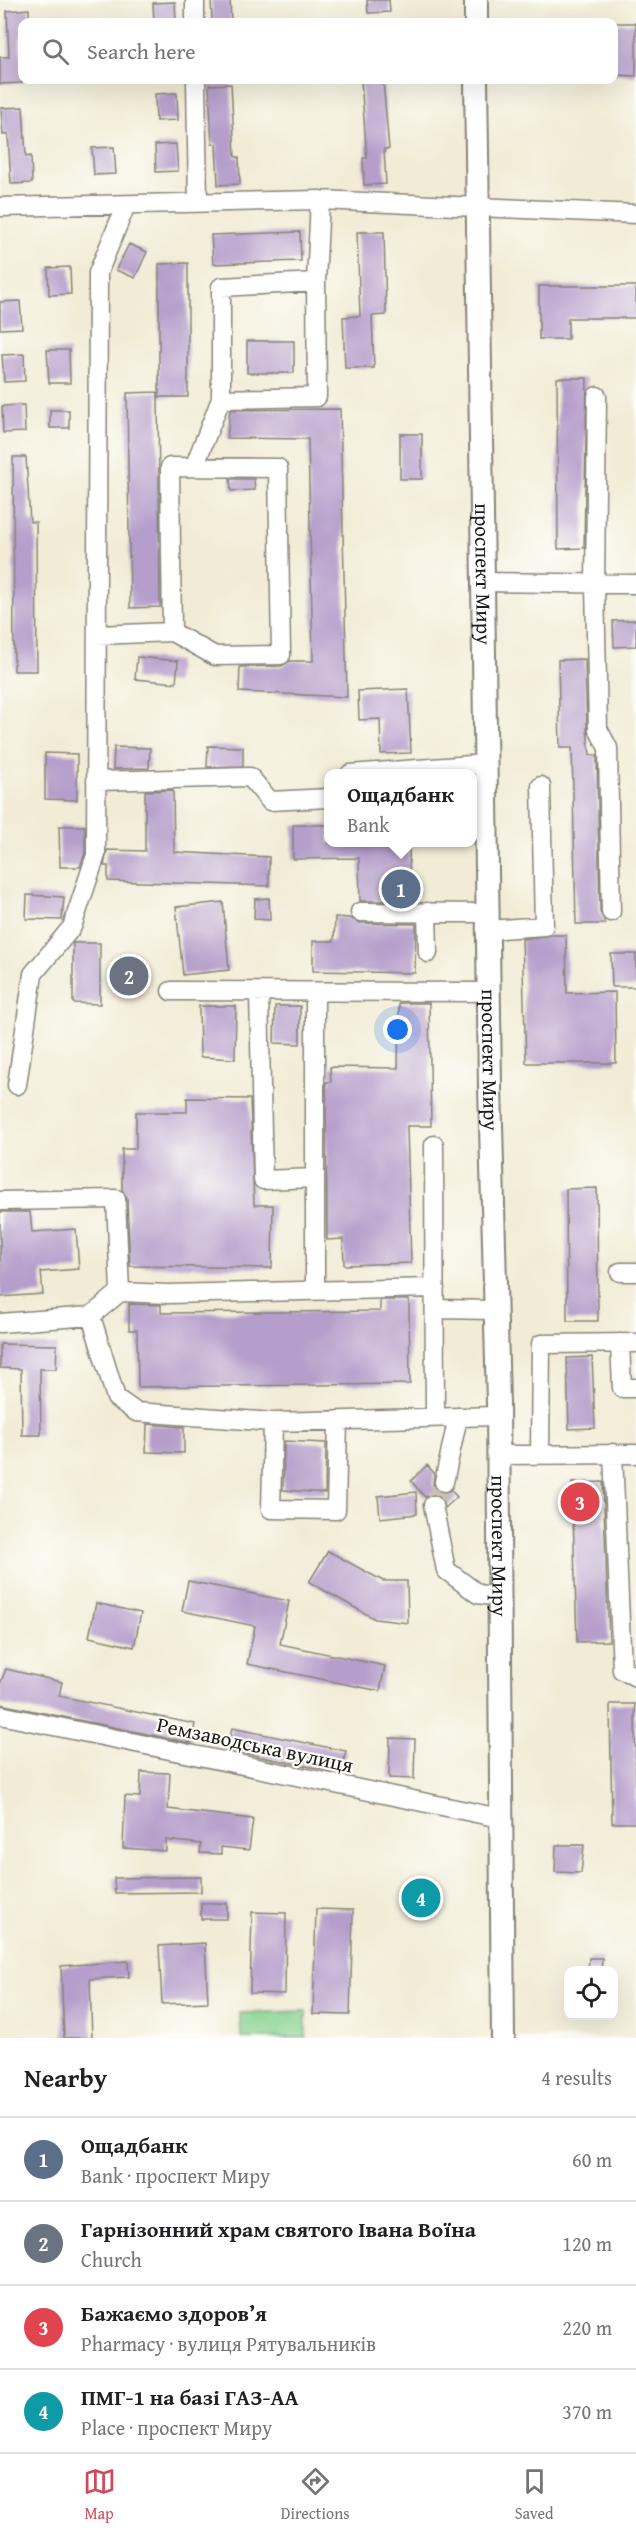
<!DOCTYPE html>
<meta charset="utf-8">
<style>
body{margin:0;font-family:"Gentium Book Plus",serif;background:#f6f6f6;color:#202124}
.controls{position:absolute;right:18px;bottom:18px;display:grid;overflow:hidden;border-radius:12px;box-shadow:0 6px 24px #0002}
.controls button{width:54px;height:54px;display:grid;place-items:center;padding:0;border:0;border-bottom:2px solid #e0e0e0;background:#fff;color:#202124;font:30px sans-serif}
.you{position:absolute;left:398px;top:1030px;width:21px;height:21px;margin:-15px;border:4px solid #fff;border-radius:50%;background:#1a73e8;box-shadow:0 0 0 9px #1a73e833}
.badge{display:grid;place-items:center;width:39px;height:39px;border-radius:50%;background:#d1495b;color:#fff;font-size:20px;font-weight:700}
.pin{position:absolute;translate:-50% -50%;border:3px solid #fff;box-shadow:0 2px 6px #0006}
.popup{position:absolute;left:324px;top:769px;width:153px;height:78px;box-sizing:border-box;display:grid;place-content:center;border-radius:12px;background:#fff;filter:drop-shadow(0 2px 4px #0005);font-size:20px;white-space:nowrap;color:#757577}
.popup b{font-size:22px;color:#202124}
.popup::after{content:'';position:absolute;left:50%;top:100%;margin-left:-12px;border:12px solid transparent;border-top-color:#fff}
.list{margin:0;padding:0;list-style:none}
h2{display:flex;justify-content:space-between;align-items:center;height:78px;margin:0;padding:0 24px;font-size:26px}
h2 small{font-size:20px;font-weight:400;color:#757577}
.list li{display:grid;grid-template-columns:39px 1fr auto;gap:18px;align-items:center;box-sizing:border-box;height:84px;padding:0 24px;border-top:2px solid #e0e0e0}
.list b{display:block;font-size:22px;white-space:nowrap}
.list p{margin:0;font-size:20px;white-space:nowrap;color:#757577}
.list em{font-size:20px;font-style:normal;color:#757577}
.icon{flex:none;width:33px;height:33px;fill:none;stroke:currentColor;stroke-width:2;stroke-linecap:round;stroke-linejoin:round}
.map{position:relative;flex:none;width:636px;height:2038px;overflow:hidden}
.search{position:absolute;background:#fff;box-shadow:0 6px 24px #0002;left:18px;right:18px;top:18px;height:66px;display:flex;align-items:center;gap:15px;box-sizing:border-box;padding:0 21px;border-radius:12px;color:#757577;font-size:22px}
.sheet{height:414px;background:#fff}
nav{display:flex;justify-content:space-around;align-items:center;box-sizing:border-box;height:84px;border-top:2px solid #e0e0e0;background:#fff;font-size:16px;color:#757577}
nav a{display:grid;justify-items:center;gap:3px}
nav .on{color:#d1495b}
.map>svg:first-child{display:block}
.green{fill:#85d08e;stroke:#507655;stroke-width:1.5}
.building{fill:#b59ecb}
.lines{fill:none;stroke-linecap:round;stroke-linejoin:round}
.minor-tunnel{stroke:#c7c2b1;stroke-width:18;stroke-dasharray:18 9;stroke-linecap:butt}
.minor-casing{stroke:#878479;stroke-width:21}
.major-casing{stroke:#878479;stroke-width:26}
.minor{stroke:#fff;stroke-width:18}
.major{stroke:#fff;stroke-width:22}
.labels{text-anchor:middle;stroke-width:4.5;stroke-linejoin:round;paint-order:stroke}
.street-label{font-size:21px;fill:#1c1c1c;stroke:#fdfcf7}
</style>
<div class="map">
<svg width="636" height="2038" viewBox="0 0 636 2038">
<rect width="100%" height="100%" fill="#fdfcf7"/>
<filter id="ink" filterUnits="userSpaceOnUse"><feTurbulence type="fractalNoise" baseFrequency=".0167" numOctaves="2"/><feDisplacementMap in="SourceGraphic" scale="12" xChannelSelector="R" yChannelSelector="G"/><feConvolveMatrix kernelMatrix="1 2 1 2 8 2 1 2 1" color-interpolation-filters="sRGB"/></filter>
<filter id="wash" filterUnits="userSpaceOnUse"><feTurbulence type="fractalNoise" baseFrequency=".008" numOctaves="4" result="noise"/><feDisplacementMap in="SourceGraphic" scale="24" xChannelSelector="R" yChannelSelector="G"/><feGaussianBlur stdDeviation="1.35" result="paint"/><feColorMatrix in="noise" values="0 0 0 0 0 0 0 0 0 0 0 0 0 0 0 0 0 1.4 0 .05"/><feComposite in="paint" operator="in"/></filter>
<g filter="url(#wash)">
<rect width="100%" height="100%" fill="#f2ecd6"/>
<path class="green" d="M306 2011V2038H241L240 2013Z"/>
<g id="blocks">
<path class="building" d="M211 0H230L231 22H212Z
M367 0H389L390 12 368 13Z
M175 2 176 22H154L153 3Z
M29 9V22H22V37H20L22 83 0 84V57H9L7 11Z
M614 23H636V76L614 75Z
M383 80 389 149H384L386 184 364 185 363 158H367L361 81Z
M231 84 235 157H239L240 184 218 185 216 144H212L209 85Z
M177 93 178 120 156 121 155 94Z
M23 107 26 157 31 156 32 183 11 184 8 134 3 135 1 108Z
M176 144 178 171 156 172 155 145Z
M114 147 116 174 94 175 92 148Z
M300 232 301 261 213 264 211 235Z
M357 232H384L386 315 372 316 374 368H345L343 317 360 316Z
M129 244 147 252 135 278 116 270Z
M188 263V397H159V264Z
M70 267 71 294 49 295 48 268Z
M539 286H636V318H568V339H539Z
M20 301 22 328 0 329V302Z
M247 341H294V373H247Z
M47 350H69L70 383H49Z
M24 354 25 381 4 382 2 355Z
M557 378H587L584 548 558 549Z
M158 392 160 607 130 608 127 393Z
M24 405 25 432 3 433 2 406Z
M340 409 347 697 239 692 240 667 281 666 290 661H313L308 439 227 438 230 410Z
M50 410H69V428H50Z
M400 434H422V479H400Z
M13 457H26L30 522H36L37 671H14Z
M230 479H254L255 490 231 491Z
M636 620V646L614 647 613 621Z
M137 657 178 661 176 683 135 679Z
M585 659 587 729 590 755H597L600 912 606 924H576L572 748H560L558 660Z
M408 689 411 753 381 754 380 719 359 720 358 691Z
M208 746 243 747V766L207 767Z
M114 747 150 748 149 768 113 769Z
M45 753 77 754V800L45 799Z
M173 790 174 852 269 857V886L108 881V866H104L107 850 145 851V791Z
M293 825H329V843H409L410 901H360L359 858 293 859Z
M59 826H85V853L80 867H60Z
M27 895 64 897 62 920 26 919Z
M269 898 270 920 254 919 255 899Z
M223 902 229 970 183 975 176 907Z
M335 917 350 918 360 923 416 924 415 973 313 971V941H334Z
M550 935H566L567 993 615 992 616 1063H526L522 939Z
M73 943H100V1004L73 1003Z
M611 954H636V987H612Z
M129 962 139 963V978L125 989 112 987Z
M399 1003H429L431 1126H407L411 1263 344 1265 343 1239 327 1240 326 1082H331L330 1067 398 1068Z
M199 1006H236L235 1059 200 1057Z
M275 1006H300V1044L274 1043Z
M187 1098 250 1099 254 1205H273L272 1268 130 1266 127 1199 122 1189V1149H136V1112H187Z
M597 1188 598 1321H567L566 1189Z
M0 1212H30L32 1232 76 1229 79 1269 41 1272 43 1294 0 1297Z
M380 1300H409L410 1384 138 1387 137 1330H129V1304L161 1305V1313L380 1311Z
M0 1344 57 1345 56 1369H40L41 1435H22L21 1369 0 1368Z
M592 1357 595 1428 569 1429 567 1358Z
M147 1424 184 1427V1453L146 1452Z
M284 1441 326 1443 325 1493 283 1490Z
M427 1465 434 1473 433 1485 436 1490 442 1493 451 1490 457 1497 445 1508 441 1497 431 1494 425 1497 411 1481Z
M603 1482 609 1641 577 1642 572 1483Z
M416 1492 417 1514 380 1518 378 1496Z
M328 1551 383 1581H407L408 1623 375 1619 309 1582Z
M188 1581 289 1601 280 1644 385 1666 380 1691 247 1664 255 1626 182 1611Z
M96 1603 141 1613 134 1647 89 1637Z
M6 1669 62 1682 59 1696 195 1724 191 1743 0 1704V1684Z
M610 1704H635L636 1823H612Z
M232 1728 346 1751 341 1773 228 1750Z
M390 1738 415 1739 414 1779 389 1778Z
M141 1772 170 1773 168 1809 253 1819 249 1850 221 1847V1854L200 1853 201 1844 166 1840V1851L123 1848 125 1796 140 1797Z
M556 1845H584L581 1873 555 1872Z
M201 1877V1892L115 1893 114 1878Z
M201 1903H227V1919H201Z
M316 1909 353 1910 350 2015 313 2014Z
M252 1912 286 1913 285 1994 250 1993Z
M205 1943 208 2002 162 2004 159 1946Z
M589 1958H602L601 1971H588Z
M128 1961 129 1977 90 1979 92 2038H64L61 1966Z"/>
</g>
</g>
<g filter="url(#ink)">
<use href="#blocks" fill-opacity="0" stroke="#878479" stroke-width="1.5"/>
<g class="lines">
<path class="minor-tunnel" d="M433 1505 444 1482"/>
<g class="minor-casing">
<path id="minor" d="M195 0V22
M196 80 198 203
M0 207 320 200 636 214
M316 282 221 287V399L317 397 316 282 320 200
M597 396 595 585 598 729 608 748 611 912
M194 467 221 399
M482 582 636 584
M97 635 172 632 215 656 281 655 278 468 170 467 172 632
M350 774 485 764
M96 781 250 777 270 801 329 798
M360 912 487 913
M427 912 428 953
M488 930 544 926 541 786
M171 991 489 992
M259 993 263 1180 315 1178
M315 993V1291
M17 1085 33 974 72 927 96 855 98 273 126 205
M434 1145 435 1418
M0 1201 116 1199 120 1292 168 1294 435 1288
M620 1272H636
M435 1309 494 1310
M91 1316 116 1398 136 1412 273 1422
M0 1323 91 1316 120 1292
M620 1343 622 1388H636
M338 1420 336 1510 271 1509 273 1422 497 1416
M540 1453 541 1344 636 1343
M613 1453 622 1670 636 1677
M497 1455 636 1454
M444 1482 458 1417
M433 1505 446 1570 478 1594 499 1597
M0 1715 500 1818"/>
</g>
<g class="major-casing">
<g id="major">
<path d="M476 0V22"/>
<path id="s1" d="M476 80 490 1086 498 1403 503 2038"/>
</g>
</g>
<use href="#minor" class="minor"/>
<use href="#major" class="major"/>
</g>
</g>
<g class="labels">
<g class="street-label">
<text dy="7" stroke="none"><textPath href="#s1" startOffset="494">проспект Миру</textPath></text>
<text dy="7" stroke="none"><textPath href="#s1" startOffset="980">проспект Миру</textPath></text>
<text dy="7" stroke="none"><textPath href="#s1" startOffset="1466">проспект Миру</textPath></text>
<text transform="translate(255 1745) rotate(12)" y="7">Ремзаводська вулиця</text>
</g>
</g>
</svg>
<div class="controls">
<button><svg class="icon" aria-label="locate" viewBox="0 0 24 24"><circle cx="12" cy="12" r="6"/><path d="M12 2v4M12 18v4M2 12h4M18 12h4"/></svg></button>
</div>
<div class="you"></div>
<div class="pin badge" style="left:401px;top:889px;background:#5c6f8a">1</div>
<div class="popup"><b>Ощадбанк</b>Bank</div>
<div class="pin badge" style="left:129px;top:976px;background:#6b7280">2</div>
<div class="pin badge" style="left:580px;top:1502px;background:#e0444e">3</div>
<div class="pin badge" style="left:421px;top:1898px;background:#0f9aa8">4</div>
<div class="search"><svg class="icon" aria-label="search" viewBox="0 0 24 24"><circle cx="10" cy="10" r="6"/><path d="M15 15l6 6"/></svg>Search here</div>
</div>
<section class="sheet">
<h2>Nearby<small>4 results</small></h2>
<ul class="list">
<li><span class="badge" style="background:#5c6f8a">1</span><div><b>Ощадбанк</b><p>Bank · проспект Миру</p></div><em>60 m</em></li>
<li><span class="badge" style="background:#6b7280">2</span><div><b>Гарнізонний храм святого Івана Воїна</b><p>Church</p></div><em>120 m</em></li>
<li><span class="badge" style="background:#e0444e">3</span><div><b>Бажаємо здоров’я</b><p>Pharmacy · вулиця Рятувальників</p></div><em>220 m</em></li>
<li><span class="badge" style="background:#0f9aa8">4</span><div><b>ПМГ-1 на базі ГАЗ-АА</b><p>Place · проспект Миру</p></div><em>370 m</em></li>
</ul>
</section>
<nav>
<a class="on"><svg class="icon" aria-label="map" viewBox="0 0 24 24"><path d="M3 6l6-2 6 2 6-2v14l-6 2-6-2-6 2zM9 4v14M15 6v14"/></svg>Map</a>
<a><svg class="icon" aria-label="directions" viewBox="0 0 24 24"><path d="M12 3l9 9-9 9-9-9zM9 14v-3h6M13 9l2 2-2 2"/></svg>Directions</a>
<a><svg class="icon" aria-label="saved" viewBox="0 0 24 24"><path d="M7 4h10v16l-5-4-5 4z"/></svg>Saved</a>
</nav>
